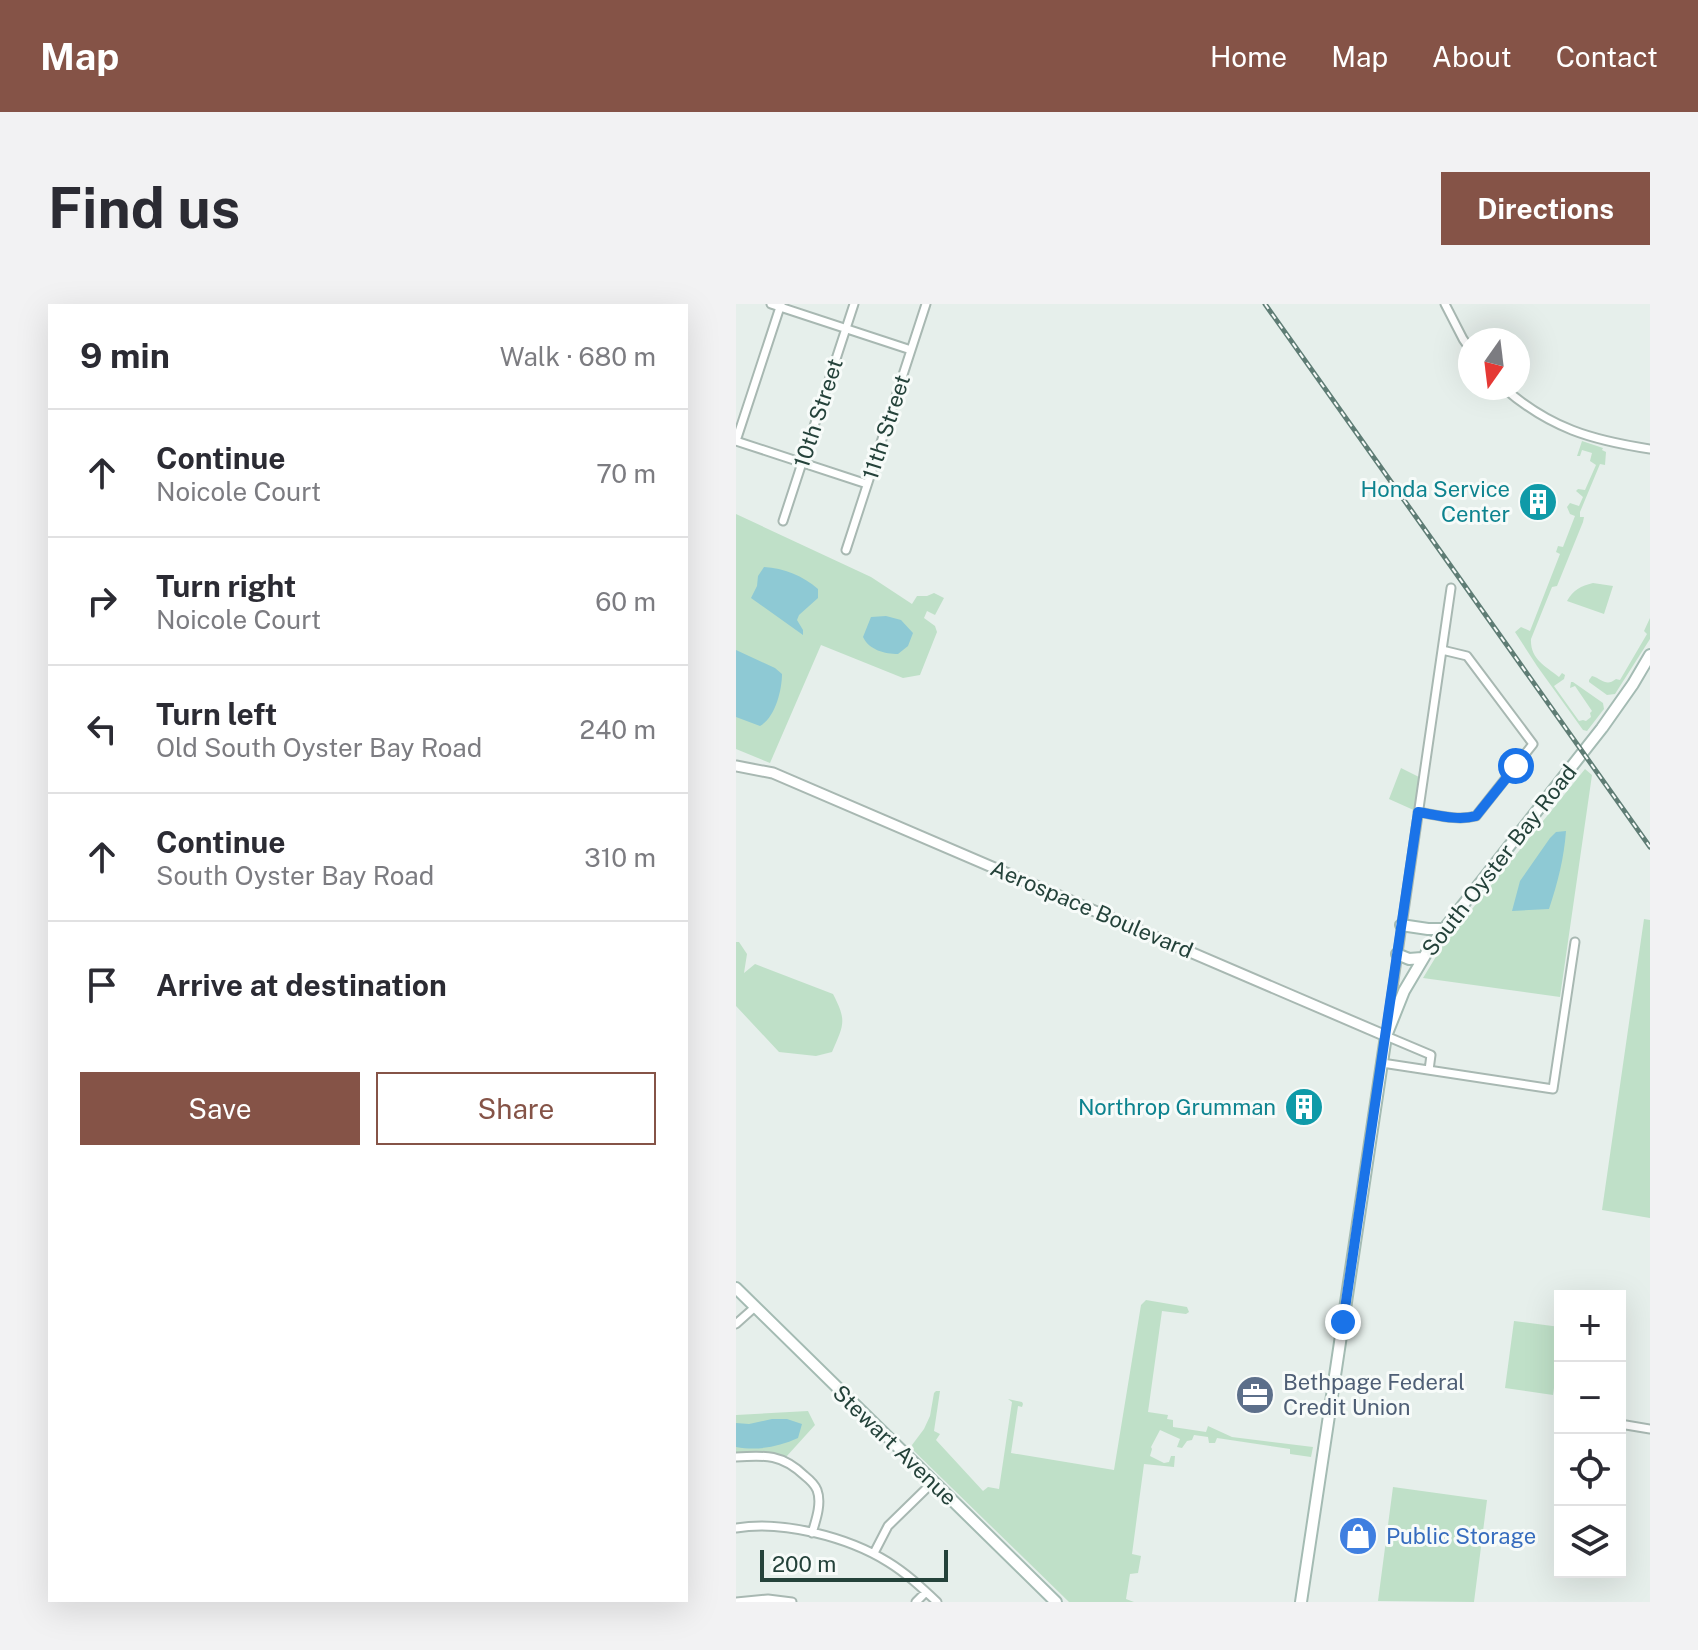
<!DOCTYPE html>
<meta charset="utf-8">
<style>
body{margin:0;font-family:"Public Sans",sans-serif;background:#f2f2f3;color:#2b2b33}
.controls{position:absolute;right:24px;bottom:24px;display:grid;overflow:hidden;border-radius:0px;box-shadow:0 8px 32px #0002}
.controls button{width:72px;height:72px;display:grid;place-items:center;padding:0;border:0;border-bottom:2px solid #e1e1e2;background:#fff;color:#2b2b33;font:40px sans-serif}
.compass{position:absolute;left:722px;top:24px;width:72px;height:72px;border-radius:50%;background:#fff;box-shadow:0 8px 32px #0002;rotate:194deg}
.scale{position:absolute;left:24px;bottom:20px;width:188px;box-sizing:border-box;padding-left:8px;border:4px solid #24423a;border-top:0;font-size:22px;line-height:28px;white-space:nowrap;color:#24423a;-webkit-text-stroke:6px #f7fbf9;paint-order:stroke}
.stop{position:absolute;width:24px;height:24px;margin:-18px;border:6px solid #1a73e8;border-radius:50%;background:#fff}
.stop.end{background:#1a73e8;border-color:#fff;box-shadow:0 2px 8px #0008}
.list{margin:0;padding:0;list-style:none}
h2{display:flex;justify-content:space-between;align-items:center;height:104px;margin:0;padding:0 32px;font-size:34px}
h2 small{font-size:26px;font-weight:400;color:#7c7c81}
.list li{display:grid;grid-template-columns:52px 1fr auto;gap:24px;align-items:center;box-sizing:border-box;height:128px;padding:0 32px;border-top:2px solid #e1e1e2}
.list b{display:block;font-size:30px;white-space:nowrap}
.list p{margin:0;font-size:26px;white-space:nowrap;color:#7c7c81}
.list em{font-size:26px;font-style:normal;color:#7c7c81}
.actions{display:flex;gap:16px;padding:24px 32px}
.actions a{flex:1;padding:18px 0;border:2px solid #855347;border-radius:0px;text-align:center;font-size:28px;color:#855347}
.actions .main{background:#855347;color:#fff}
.icon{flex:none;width:44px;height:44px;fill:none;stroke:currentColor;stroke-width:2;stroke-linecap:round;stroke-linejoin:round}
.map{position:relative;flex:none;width:914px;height:1298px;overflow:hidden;border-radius:0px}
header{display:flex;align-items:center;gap:48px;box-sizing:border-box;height:112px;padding:0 40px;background:#855347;color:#fff}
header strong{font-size:38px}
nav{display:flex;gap:44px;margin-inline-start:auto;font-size:28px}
.intro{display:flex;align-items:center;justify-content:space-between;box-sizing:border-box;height:192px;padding:0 48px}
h1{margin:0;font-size:56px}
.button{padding:20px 36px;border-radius:0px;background:#855347;color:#fff;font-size:28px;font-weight:700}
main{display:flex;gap:48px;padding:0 48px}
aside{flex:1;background:#fff;border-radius:0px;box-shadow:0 8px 32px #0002}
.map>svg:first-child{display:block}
.green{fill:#bfe0c8}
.water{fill:#8ec9d4}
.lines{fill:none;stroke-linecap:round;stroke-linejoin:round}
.minor-casing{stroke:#a8b8b2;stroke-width:11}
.tertiary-casing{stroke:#a8b8b2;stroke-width:13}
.secondary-casing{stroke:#a4bbb3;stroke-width:14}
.minor{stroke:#fff;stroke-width:7}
.tertiary{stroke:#fff;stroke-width:9}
.secondary{stroke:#fff;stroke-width:10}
.rail-casing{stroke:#5f7d75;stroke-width:5}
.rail{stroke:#f7fbf9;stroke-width:2;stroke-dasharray:6;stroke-linecap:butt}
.route{stroke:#1a73e8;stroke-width:10}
.labels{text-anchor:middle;stroke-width:6;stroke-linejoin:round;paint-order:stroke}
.street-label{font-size:22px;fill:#24423a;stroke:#f7fbf9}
.culture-label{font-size:22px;fill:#0d838f;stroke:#f7fbf9;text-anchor:end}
.service-label{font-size:22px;fill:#4e5e75;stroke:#f7fbf9;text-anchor:start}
.shop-label{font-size:22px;fill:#366cbe;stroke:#f7fbf9;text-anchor:start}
</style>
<header>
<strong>Map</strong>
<nav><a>Home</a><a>Map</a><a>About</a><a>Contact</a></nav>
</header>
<div class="intro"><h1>Find us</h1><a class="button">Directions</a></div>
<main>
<aside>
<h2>9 min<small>Walk · 680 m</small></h2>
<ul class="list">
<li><svg class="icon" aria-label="ahead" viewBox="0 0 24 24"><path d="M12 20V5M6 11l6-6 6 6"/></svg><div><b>Continue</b><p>Noicole Court</p></div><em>70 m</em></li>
<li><svg class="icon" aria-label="right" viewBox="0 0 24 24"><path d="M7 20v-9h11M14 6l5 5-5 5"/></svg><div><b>Turn right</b><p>Noicole Court</p></div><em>60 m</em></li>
<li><svg class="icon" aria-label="left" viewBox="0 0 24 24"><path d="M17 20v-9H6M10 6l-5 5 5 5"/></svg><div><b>Turn left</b><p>Old South Oyster Bay Road</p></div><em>240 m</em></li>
<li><svg class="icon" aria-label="ahead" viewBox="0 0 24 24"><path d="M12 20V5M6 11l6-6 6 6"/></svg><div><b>Continue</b><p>South Oyster Bay Road</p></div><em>310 m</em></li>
<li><svg class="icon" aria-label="arrive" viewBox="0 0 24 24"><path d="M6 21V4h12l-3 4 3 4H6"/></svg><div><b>Arrive at destination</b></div></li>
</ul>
<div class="actions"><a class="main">Save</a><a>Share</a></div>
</aside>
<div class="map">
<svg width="914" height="1298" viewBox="0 0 914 1298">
<rect width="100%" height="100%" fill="#e6efeb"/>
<path class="green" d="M846 137 867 144 866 146 870 148 869 161 864 160 844 208V213H848L847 218 821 282 816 283 795 335C794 355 809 362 823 373L826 369 829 371 828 375 818 382 843 417 847 416 850 417 855 413 854 409 856 407 839 382 834 384 835 378H837L867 399 868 405 851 427 847 426 801 362 779 328 785 323 794 327 824 250 820 248 822 242 827 243 839 212 834 210 831 203 834 199 843 202 847 193 840 187 842 185 849 186 860 161 854 157 856 149 846 146 844 152H841Z
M0 210 135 273 176 300 181 292H191L198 289 208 294 199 311 191 307 188 314 199 322 201 328 184 371 167 374 85 341 34 459 0 445Z
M857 279 877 282 868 310 831 297C837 286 845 282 857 279Z
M914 314V335L879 390 871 391 853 378V376L856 372C866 375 870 383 880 375L884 376 911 330 908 327Z
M665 464 687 475 682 508 653 495Z
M849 465 856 471 824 693 687 674 707 641Z
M908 615 914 616V914L866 906Z
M0 638H3L11 650 8 669 19 660 97 690C111 717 108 720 96 748L80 752 43 748 0 702Z
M410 996 451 1003 453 1008 450 1010 426 1007 412 1108 432 1111 431 1115 437 1116V1123L470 1128 472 1122 496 1133 577 1143 575 1153 554 1150V1145L481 1134 479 1139H473L472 1133 458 1131 456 1136 451 1137 446 1144 441 1143 444 1135 424 1126 415 1143 416 1145 414 1152 428 1159 433 1158 435 1152H439L438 1163 408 1160 396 1250 405 1252 402 1269 394 1270 390 1295 398 1298H333L177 1146 176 1141 188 1125 194 1112 198 1089 200 1087H204L198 1127 204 1130 200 1136 247 1187 252 1183 263 1185 276 1098 272 1095 286 1098 287 1100 286 1103 282 1102 275 1149 378 1166 405 1001Z
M778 1017 824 1023V1039L817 1091 769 1084Z
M72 1107 79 1121 50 1153 33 1148 0 1150V1111Z
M657 1183 751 1196 738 1298 642 1297Z"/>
<path class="water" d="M28 263C48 264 67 272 82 285V294L63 311 61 316 67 326V331L15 294 21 282 22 272Z
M150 312 165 316 177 329 172 342 162 350C149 350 133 346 127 333L135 313Z
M0 346 39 364 46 370C46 386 39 414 24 422L0 413Z
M830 527C828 554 822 578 813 605L776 607 784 577 814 534 820 528Z
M36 1115H51L66 1120 62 1134C42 1143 22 1147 0 1143V1119L13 1120Z"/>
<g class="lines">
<g class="minor-casing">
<path id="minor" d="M35 0 175 46
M709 0 727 35 734 45
M768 84C814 124 855 136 914 145
M0 137 45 0
M0 137 131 180
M47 217 118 0
M110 246 190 0
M682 508C701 511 722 517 740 512L797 440 731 352 706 346
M652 718 715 284
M650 730V732L695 751 693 766
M646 759 817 785 839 638
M0 1020 19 1003
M884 1120 914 1125
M0 1153C30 1151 46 1150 69 1172 74 1176 79 1181 81 1186 86 1199 80 1216 76 1229
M0 1224C46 1216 112 1233 152 1258 170 1269 185 1283 201 1298
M138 1249 152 1222 197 1178
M0 1298 32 1295 56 1298
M180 1298 190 1288"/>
</g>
<g class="tertiary-casing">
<path id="tertiary" d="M0 462 37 469 650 732"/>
</g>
<g class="secondary-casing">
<path id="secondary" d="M665 621 692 625H707
M661 650 673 655 686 654
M0 984 320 1298
M565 1298 650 732 668 687 694 643 866 424 897 380 914 351"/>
</g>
<use href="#minor" class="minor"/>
<use href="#tertiary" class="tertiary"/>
<use href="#secondary" class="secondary"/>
<g class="rail-casing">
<path id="rail" d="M529 0 914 543"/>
</g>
<use href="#rail" class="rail"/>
</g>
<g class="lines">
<path class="route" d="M607 1018 682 508C701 511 722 517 740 512L780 462"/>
</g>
<defs>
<g id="building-disc" transform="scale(2)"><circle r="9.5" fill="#0f9aa8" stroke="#f7fbf9"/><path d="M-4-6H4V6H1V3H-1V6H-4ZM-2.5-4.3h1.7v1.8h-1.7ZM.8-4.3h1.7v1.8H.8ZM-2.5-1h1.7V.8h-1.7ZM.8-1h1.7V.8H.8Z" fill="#fff"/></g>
<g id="office-disc" transform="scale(2)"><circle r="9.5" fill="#5c6f8a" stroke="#f7fbf9"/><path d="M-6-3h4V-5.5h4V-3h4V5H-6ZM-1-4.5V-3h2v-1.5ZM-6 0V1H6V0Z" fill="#fff"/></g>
<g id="shop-disc" transform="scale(2)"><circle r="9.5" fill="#3f7fe0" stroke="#f7fbf9"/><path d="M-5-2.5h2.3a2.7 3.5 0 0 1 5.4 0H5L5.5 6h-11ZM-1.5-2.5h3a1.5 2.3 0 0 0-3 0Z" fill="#fff"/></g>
</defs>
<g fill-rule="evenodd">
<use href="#building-disc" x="802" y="198"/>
<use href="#building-disc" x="568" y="803"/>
<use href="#office-disc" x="519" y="1091"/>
<use href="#shop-disc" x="622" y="1232"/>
</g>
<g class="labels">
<g class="street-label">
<text transform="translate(82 109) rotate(-72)" y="8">10th Street</text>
<text transform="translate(150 123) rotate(-72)" y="8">11th Street</text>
<text transform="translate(763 556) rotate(-52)" y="8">South Oyster Bay Road</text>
<text transform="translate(356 605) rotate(23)" y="8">Aerospace Boulevard</text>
<text transform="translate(159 1141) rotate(44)" y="8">Stewart Avenue</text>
</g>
<g class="culture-label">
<text x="774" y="193">Honda Service<tspan x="774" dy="25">Center</tspan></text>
<text x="540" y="811">Northrop Grumman</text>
</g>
<g class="service-label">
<text x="547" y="1086">Bethpage Federal<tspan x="547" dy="25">Credit Union</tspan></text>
</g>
<g class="shop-label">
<text x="650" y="1240">Public Storage</text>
</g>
</g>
</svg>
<div class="controls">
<button>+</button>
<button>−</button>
<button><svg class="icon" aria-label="locate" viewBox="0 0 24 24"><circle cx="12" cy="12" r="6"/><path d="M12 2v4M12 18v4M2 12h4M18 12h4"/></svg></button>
<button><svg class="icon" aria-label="layers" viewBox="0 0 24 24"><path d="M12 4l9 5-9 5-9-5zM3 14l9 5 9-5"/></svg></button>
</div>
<svg class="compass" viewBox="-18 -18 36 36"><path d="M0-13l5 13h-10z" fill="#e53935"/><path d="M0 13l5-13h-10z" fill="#7c7c81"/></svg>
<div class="scale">200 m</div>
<div class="stop" style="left:780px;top:462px"></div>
<div class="stop end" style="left:607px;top:1018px"></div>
</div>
</main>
